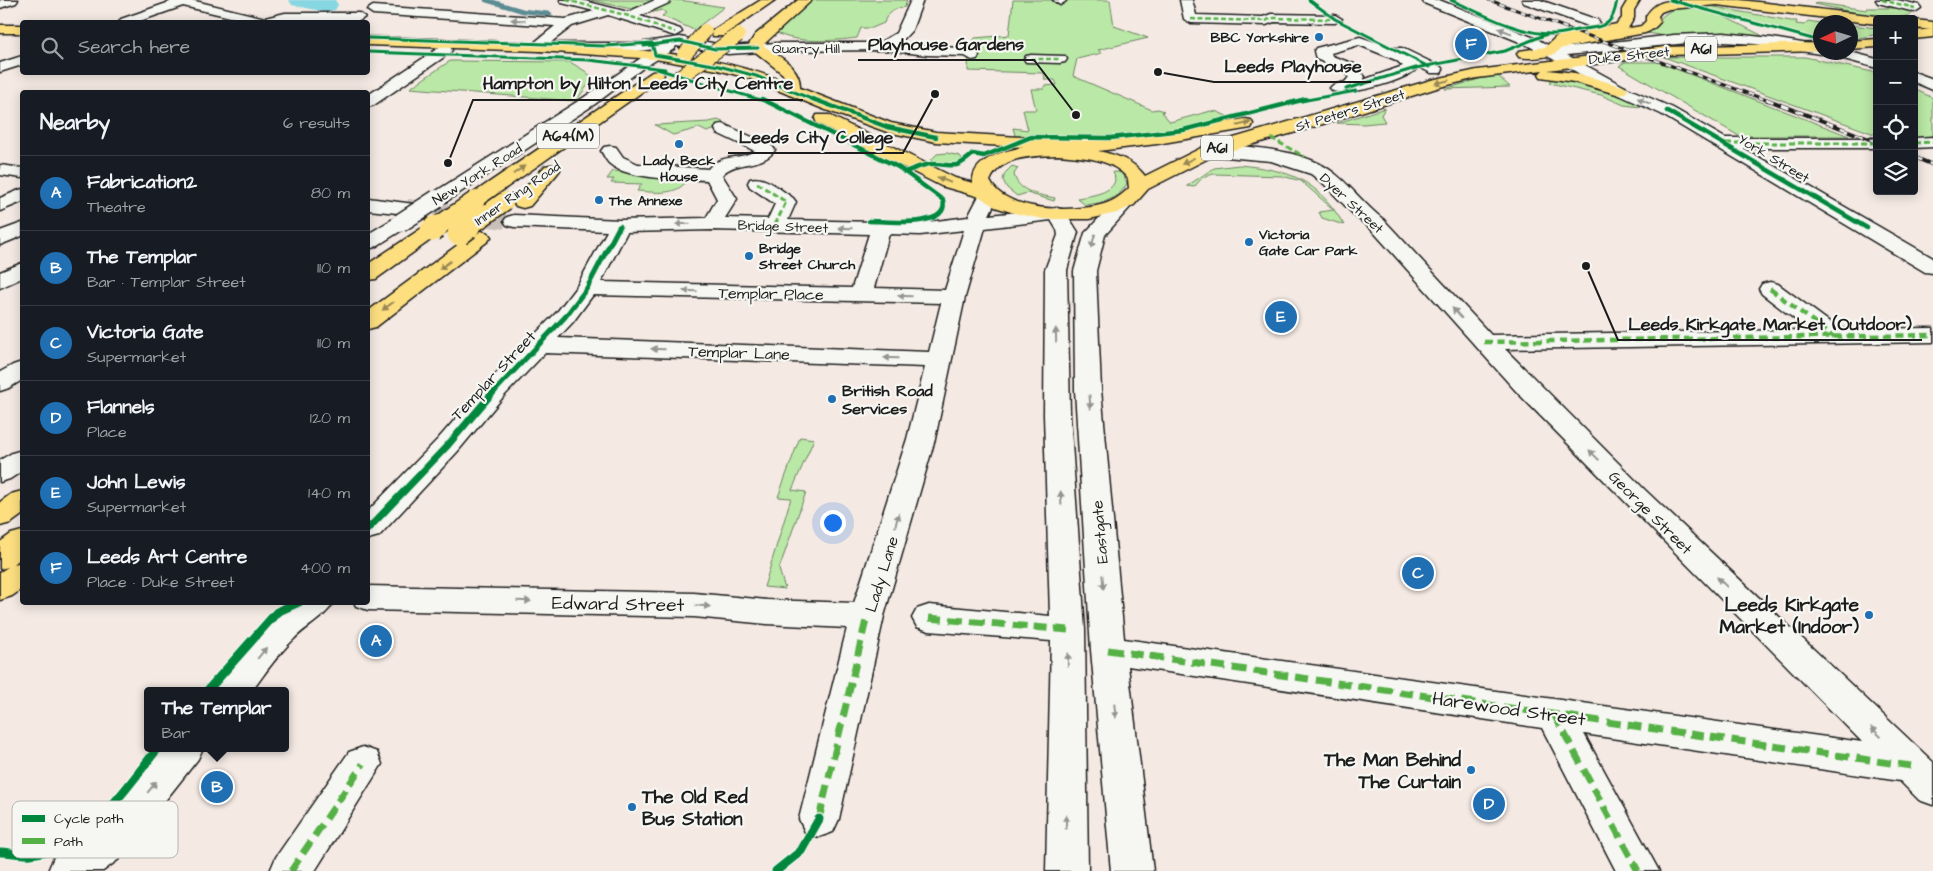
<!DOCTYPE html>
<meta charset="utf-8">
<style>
body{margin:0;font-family:"Architects Daughter",sans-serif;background:#20242c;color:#f1f3f6}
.controls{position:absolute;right:15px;top:15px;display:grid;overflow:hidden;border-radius:5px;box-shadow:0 2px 12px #0003}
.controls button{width:45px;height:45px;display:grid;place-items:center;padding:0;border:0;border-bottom:1px solid #363941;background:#171b24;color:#f1f3f6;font:25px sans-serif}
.compass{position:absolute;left:1813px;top:15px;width:45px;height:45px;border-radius:50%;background:#171b24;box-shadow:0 2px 12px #0003;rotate:266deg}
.you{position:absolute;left:832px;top:522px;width:18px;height:18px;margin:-12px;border:4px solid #fff;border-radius:50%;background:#1a73e8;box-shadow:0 0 0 8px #1a73e833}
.badge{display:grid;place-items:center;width:32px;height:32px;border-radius:50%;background:#1f6fb2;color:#fff;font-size:16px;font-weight:700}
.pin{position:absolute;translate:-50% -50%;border:2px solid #fff;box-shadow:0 1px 5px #0006}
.popup{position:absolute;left:144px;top:687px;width:145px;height:65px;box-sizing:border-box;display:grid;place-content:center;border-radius:5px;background:#171b24;filter:drop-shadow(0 1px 4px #0005);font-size:16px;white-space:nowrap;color:#9ea1a6}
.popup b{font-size:19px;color:#f1f3f6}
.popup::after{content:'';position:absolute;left:50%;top:100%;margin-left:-10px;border:10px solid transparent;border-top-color:#171b24}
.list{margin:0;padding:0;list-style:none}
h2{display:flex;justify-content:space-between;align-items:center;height:65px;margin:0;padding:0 20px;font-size:21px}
h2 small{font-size:16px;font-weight:400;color:#9ea1a6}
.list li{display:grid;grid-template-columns:32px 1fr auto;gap:15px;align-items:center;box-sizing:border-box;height:75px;padding:0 20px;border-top:1px solid #363941}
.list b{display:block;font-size:19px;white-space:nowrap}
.list p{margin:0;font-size:16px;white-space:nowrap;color:#9ea1a6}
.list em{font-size:16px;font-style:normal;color:#9ea1a6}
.icon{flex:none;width:28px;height:28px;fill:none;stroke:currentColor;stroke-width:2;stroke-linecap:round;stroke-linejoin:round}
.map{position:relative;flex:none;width:1933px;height:871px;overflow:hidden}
.search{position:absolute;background:#171b24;box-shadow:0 2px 12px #0003;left:20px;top:20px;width:350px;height:55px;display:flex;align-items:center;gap:12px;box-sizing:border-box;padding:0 18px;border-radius:5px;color:#9ea1a6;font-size:19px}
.panel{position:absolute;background:#171b24;box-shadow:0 2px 12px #0003;left:20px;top:90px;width:350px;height:515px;border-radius:5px}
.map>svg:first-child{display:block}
.green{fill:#bae8a6;stroke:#6b8261}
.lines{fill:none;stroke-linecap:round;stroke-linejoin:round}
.stream{stroke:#5c8c93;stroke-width:4.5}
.river{fill:#86d7e2;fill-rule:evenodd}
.minor-tunnel{stroke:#c9c0bb;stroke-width:18;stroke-dasharray:18 9;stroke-linecap:butt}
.minor-casing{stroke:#1c1c1c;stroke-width:3}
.major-casing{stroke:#1c1c1c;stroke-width:3}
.highway-casing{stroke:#1c1c1c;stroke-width:3}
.minor{fill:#f6f6f2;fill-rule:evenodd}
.major{fill:#fddf80;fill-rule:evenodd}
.highway{fill:#fddf80;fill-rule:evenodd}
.rail-far1-casing{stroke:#1c1c1c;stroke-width:3}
.rail-casing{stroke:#1c1c1c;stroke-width:4}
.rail-far1{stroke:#f6f6f2;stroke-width:2;stroke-dasharray:5.5;stroke-linecap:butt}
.rail{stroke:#f6f6f2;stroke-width:2.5;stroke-dasharray:8;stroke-linecap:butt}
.minor-bridge-casing{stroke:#1c1c1c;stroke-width:21;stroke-linecap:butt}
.highway-bridge-far2-casing{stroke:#1c1c1c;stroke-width:16;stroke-linecap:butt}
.highway-bridge-far1-casing{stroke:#1c1c1c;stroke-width:21;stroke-linecap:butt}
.highway-bridge-casing{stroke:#1c1c1c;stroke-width:26;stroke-linecap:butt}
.minor-bridge{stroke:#f6f6f2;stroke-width:18}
.highway-bridge-far2{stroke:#fddf80;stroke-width:14}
.highway-bridge-far1{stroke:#fddf80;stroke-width:18}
.highway-bridge{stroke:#fddf80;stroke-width:23}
.quiet-far3{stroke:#55b145;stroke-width:2.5;stroke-dasharray:5 2.5;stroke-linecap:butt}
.quiet-far2{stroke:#55b145;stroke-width:3;stroke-dasharray:6 3;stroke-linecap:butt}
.quiet-far1{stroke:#55b145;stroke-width:4.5;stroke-dasharray:8 4.5;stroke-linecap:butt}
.quiet{stroke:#55b145;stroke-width:7;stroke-dasharray:14 7;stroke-linecap:butt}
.cycleway-far4-casing{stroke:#f6f6f2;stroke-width:5}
.cycleway-far3-casing{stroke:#f6f6f2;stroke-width:6}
.cycleway-far2-casing{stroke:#f6f6f2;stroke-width:8}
.cycleway-far1-casing{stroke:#f6f6f2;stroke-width:10}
.cycleway-casing{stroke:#f6f6f2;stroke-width:12}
.cycleway-far4{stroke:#00873e;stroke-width:3}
.cycleway-far3{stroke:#00873e;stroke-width:4.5}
.cycleway-far2{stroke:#00873e;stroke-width:5}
.cycleway-far1{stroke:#00873e;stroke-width:7}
.cycleway{stroke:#00873e;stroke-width:9}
.oneway{fill:#949492}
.oneway2{fill:#988753}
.poi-dot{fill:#1f6fb2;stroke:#f6f6f2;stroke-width:2}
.labels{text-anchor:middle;stroke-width:4.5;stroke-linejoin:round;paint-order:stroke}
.far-poi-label{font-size:14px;font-weight:bold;fill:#1c1c1c;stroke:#f6f6f2;text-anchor:start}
.far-street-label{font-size:14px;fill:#1c1c1c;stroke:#f6f6f2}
.shield{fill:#f6f6f2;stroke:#5d5d5c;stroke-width:1}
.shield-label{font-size:15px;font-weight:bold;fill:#1c1c1c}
.street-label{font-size:16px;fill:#1c1c1c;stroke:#f6f6f2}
.poi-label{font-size:16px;font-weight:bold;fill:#1c1c1c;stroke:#f6f6f2;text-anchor:start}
.near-street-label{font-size:19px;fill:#1c1c1c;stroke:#f6f6f2}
.near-poi-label{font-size:19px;font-weight:bold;fill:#1c1c1c;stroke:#f6f6f2;text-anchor:end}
.key{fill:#f6f6f2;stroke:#b5b5b2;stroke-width:1}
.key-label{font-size:14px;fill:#1c1c1c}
.leader{fill:none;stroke:#1c1c1c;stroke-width:2}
.callout-dot{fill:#1c1c1c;stroke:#f6f6f2;stroke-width:2}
.callout-label{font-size:18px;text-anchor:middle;font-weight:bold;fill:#1c1c1c;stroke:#f6f6f2;stroke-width:4.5;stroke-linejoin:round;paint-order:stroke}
</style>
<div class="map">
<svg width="1933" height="871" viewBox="0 0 1933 871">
<rect width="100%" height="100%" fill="#f4e9e3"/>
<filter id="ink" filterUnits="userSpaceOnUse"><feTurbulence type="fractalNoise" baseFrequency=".02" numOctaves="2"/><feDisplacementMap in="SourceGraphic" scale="10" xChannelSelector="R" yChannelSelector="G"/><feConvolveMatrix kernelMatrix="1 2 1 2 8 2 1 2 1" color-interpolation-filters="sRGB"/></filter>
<g filter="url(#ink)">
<path class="green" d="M591 0H657L631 9Z
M671 0C688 0 706 5 724 7L694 30 662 16 666 13 662 10 650 13 648 11Z
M812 0H907L905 7C894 8 887 12 884 23L872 28H861L857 38C833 41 796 44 775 32L786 21Z
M1013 0H1110L1114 26 1148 38 1098 50 1102 53 1077 59 1073 76 1152 110 1158 109 1164 111 1162 112 1170 122 1211 111 1218 112 1243 124 1157 139 1017 142 1013 128 1028 130 1023 110H1036L1031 89H1044V86L1057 85 1055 80H1045L1044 73 968 71 969 49 975 38 1009 35Z
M1817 3 1867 10V8H1910L1914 12C1901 27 1833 7 1814 4Z
M1684 5 1723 16 1761 35V37L1703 34 1664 36 1647 33C1657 20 1668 9 1684 5Z
M1696 5H1704L1791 21H1797L1796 24 1804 25 1808 21 1820 23V40Z
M1851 25 1877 28V34L1851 40Z
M1664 57H1805L1877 73V135Z
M450 61 570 62 585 71 593 78 576 101 410 88Z
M1625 62H1658L1849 136H1739L1619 66Z
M1498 76 1510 87 1445 89 1486 77Z
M1552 78 1616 92 1642 104 1640 105V107L1624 105 1601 95 1550 83Z
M1914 89 1933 98V138H1914Z
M1385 108 1381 115 1385 122 1363 124 1337 123Z
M718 120 729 125 707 132 699 128 673 135 655 125 709 122Z
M947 153 960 156 963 160C955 167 939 168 931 160L937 154Z
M1239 165C1290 170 1317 179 1344 225L1322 218 1319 212 1334 210 1301 181 1282 176 1213 174 1202 178 1194 187 1187 186 1214 168Z
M1012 166 1018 168 1014 174C1017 192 1040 195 1055 198L1054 201 1027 193 1017 196 1007 188 1003 180 1005 173Z
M613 171 686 178 688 179C677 197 654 192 637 191L642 184 611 183 614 179H607Z
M1113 172H1121L1127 183C1119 200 1102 203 1085 205L1077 198C1090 196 1123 192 1113 172Z
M800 437 814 439 792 490 806 492 779 569 785 589 764 587 791 498 778 497Z"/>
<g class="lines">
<path class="stream" d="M486 0 523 11 550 14"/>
<path class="river" d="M289 0H335L338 5 335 10 326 12 292 5Z"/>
<path class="minor-tunnel" d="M407 208 514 221"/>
<g class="minor-casing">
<path id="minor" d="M0 0H18L16 3 0 8Z
M169 0H191L265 18 285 13H359L365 17 359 21 252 22 183 6 137 22H119L121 19 170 2Z
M560 0H581L628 12 655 0H671L669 3 640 16 680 29 682 32 675 36 608 15 572 26 550 43H638L680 37 728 46 778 43H879L896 33 911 0H923L912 30 900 43 927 47 971 48 976 49 979 56 977 59 972 60 965 56 927 55 885 50 778 51 728 54 676 46 674 49 643 68 595 104 444 203 437 205 430 203 427 199 430 195 583 98 654 49 638 51H540L532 49 530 46 555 26 373 14 367 10 373 6 566 19 594 11 562 3Z
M1053 0H1066V1L1060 5Z
M1180 0H1192L1196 15 1263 17 1271 14 1335 15 1342 19 1335 23 1274 22 1266 25 1191 23 1184 19Z
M1422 0H1439L1537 39 1551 47H1569L1674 35 1724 33 1772 38 1820 46V52L1825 53 1820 54 1756 44 1708 41 1567 55 1625 87 1673 108 1725 138H1877V148H1743L1933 258V273L1925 272 1661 114 1615 93 1527 45 1424 3Z
M1522 0H1540L1598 20 1600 23 1593 27 1588 26 1524 3Z
M1876 0H1897L1919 5 1921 8 1915 12 1878 3Z
M1360 37 1392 48H1402L1441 67 1443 70 1441 73H1431L1419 67C1406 81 1351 96 1333 91L1330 88 1333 85 1345 82 1349 77 1345 71 1316 59 1314 51 1316 48ZM1359 45 1396 60 1403 66 1363 80 1365 77 1354 64 1332 56 1331 53Z
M445 46 450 47 452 50 450 53 374 105 368 107V95L440 47Z
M1827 52H1850L1877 59V68L1829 55Z
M1031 55 1065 56 1067 59 1065 62 1060 63 1026 62 1024 59 1026 56Z
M22 56V65L0 72V63Z
M1914 72 1933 79V90L1914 82Z
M723 124 772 146 775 150C762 169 736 159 722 175L737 199 725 218 768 219 775 204 750 187 748 183 750 179C766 175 780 190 793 198L796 202 788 220 920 223 968 217 982 190 989 188 996 190 999 194 989 215 1057 208 1064 210 1078 232 1067 270 1070 415 1085 630 1088 871H1046L1051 641 929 631 917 627 912 618 917 609 929 605 1050 616 1044 415 1045 270 1058 235 1057 230 1051 220 985 228 965 297 935 439 884 616 839 819 833 832 819 837 805 832 799 819 847 628 767 624 694 617 368 610 356 606 354 602H368V586L694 593 767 600 854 603 907 439 925 367 545 353 503 397 458 451 379 536 368 539V511L438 439 485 385 557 312 577 286 607 231 514 227 507 225 504 221 507 217 514 215 620 220 706 218 717 199 707 180C683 179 627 180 610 164 606 161 604 155 601 151L604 147 610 146 616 147 623 157 638 164 708 169C720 154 739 160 755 151L717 133 715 129 717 125ZM712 230 869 234 852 288 601 282 627 232ZM964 230 945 290 874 288 889 234 920 235ZM593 295 941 303 929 352 558 338 573 322Z
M1933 137V147L1914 148V138Z
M1209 146C1243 145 1301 149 1330 170 1350 184 1364 205 1384 220L1491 335 1809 330 1762 294 1759 289 1762 284 1770 282 1778 284 1839 329 1933 328V342L1505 349 1645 490 1933 762V805L1919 800 1900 781 1584 734 1659 871H1616L1542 728 1128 666 1153 871H1111L1091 650 1075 390 1074 271 1085 233 1116 200 1123 198 1130 200 1133 204 1105 235 1096 271 1101 390 1124 639 1862 742 1515 390 1370 228 1356 217 1324 184 1311 174 1271 161 1203 155 1200 151 1203 147Z
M0 165 22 168V178L0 175Z
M22 189V202L0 211V198Z
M368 198 414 204 417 208 414 212 407 214 368 210Z
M400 217 407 219 410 223 407 227 375 247 368 249V234L393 219Z
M22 223V236L0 245V231Z
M22 263V278L0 288V272Z
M22 362V380L9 388 0 391V372L13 365Z
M22 450V471L10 479 0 482V460L12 453Z
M291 602H334C326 617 306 626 294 639 278 654 265 673 252 691H213C229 660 264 623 291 602Z
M363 747 377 752 382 764 315 871H270L276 857 349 752Z
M161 748H203L198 759 119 859 103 871H48L54 857 89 833Z"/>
</g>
<g class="major-casing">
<path id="major" d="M1683 0H1740L1877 16 1883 19H1877V24L1717 5 1669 9 1661 12 1658 16 1660 22C1656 27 1651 31 1645 33L1558 49 1551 45 1558 41 1641 26 1646 21V16C1656 1 1665 1 1683 0Z
M1914 20 1933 22V30L1914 28Z"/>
</g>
<g class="highway-casing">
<path id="highway" d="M761 0H775L723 36H713L711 33 713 30Z
M798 0H812L763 45C779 57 801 66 800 88L891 123 936 132 1072 140 1110 139 1157 134 1245 119 1251 120 1253 124 1251 128 1245 129 1157 144 1098 151C1117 155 1133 160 1145 176L1203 147 1431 80 1477 70 1665 47 1820 43V51L1665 55 1548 70 1575 73 1625 87 1628 90 1625 93 1620 95 1574 82 1541 77 1539 74 1543 70 1477 78 1440 87 1307 129 1215 155 1148 189 1134 205 1117 213 1089 219H1043L1014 213 995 207 980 197 941 186 817 123 815 119 817 115H829L955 178 973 183C971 159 1005 151 1023 147L936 142 887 132 823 109 751 79 718 70 655 59 540 51 368 45V37C440 39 512 41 584 46 653 51 721 56 785 82L783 74 748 46 755 35ZM1058 155C1081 157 1113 158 1128 179L1129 188C1122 195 1114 201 1104 204 1075 213 1005 212 990 181 1001 155 1034 156 1058 155Z
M1628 0H1640L1634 10V18L1627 30 1615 34 1572 41C1565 43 1562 48 1556 53 1548 58 1528 59 1519 57L1517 54 1519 51 1545 47 1556 37 1565 34 1617 24 1622 18V10Z
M0 25H22V33H0Z
M1933 29V37L1914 39V31Z
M1877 39V47L1850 49V41Z
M657 71 662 72 664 75 662 78 486 202 479 204 472 202 469 198 472 194 652 72Z
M551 165 557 166 560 170 557 174 530 206 523 208 516 206 513 202 516 198 545 166Z
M432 224 439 226 442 230 439 234 376 279 368 280V264L425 226Z
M481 231 488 233 491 237 488 241 376 327 368 329V311L474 233Z
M22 491V515L11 523 0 526V502L11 494Z
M22 531V557L14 564 22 562V589L12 596 0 600V572L8 567 0 569V542L11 534Z"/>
</g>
<use href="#minor" class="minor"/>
<use href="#major" class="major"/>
<use href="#highway" class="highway"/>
<g class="rail-far1-casing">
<path id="rail-far1" d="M1489 0 1769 101"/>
</g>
<g class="rail-casing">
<path id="rail" d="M1766 99 1877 142
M1914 157 1933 165"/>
</g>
<use href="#rail-far1" class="rail-far1"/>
<use href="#rail" class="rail"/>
<g class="minor-bridge-casing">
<path id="minor-bridge" d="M400 223 437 199"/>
</g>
<g class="highway-bridge-far2-casing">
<path id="highway-bridge-far2" d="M684 55 705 31
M674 81 738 35"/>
</g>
<g class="highway-bridge-far1-casing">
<path id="highway-bridge-far1" d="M434 229 476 200
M466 229 505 201"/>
</g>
<g class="highway-bridge-casing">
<path id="highway-bridge" d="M432 230 436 227
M459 234 468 227"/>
</g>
<use href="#minor-bridge" class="minor-bridge"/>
<use href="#highway-bridge-far2" class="highway-bridge-far2"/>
<use href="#highway-bridge-far1" class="highway-bridge-far1"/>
<use href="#highway-bridge" class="highway-bridge"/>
<path class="quiet-far3" d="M566 0 629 16 675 32
M1882 0 1915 8
M1191 19 1266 21 1271 18 1332 19
M1031 59H1060"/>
<path class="quiet-far2" d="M1271 138 1305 157
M1726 143H1877
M1914 143 1933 142
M757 183 786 202 775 225"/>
<path class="quiet-far1" d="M1770 289 1834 337
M1484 342 1933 335"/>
<path class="quiet" d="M929 618 1068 630
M1108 650 1911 766
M1554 714 1638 871
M819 819 867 616
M291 871 363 764"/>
<g class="cycleway-far4-casing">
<path id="cycleway-far4" d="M1309 0 1335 19 1429 67
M1451 0C1481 13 1516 33 1550 34 1561 35 1573 30 1584 29 1607 26 1613 25 1617 0
M1670 0 1820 41
M368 38 605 46 652 43 655 55 719 66 756 76 816 101
M644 46 680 41 715 49 758 48
M368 52 588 60 665 69
M657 69 764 101
M1346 89 1416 68 1505 51 1547 34
M1301 101 1356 91"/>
</g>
<g class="cycleway-far3-casing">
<path id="cycleway-far3" d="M762 99 898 167 943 200C951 229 886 221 869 221
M813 99 887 127 936 137
M1667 111 1867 228
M904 172C912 170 923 164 932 164 955 164 954 171 973 154L984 156 1031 137 1110 138 1183 130 1306 99
M619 229 620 226"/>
</g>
<g class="cycleway-far2-casing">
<path id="cycleway-far2" d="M493 393 565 317 587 288 619 227"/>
</g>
<g class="cycleway-far1-casing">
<path id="cycleway-far1" d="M368 529 448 445 494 391
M297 603 299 602"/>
</g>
<g class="cycleway-casing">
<path id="cycleway" d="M207 691 277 612 299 602
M0 852C10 852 21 855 31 854 89 847 124 790 158 748
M776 871 801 851 819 819"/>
</g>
<use href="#cycleway-far4" class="cycleway-far4"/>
<use href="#cycleway-far3" class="cycleway-far3"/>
<use href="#cycleway-far2" class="cycleway-far2"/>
<use href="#cycleway-far1" class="cycleway-far1"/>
<use href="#cycleway" class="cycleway"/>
</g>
<defs><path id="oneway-solid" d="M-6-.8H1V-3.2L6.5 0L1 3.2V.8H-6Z" transform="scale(1.25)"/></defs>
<g class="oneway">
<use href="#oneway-solid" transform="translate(518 20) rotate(-176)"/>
<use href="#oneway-solid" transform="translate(1505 31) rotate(-159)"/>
<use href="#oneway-solid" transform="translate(1644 101) rotate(-156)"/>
<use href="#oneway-solid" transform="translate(683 224) rotate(178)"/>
<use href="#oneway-solid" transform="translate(845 228) rotate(-178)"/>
<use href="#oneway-solid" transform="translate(1093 241) rotate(107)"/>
<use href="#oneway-solid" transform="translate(690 291) rotate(-179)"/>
<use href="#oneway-solid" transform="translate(905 296) rotate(-179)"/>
<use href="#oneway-solid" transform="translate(1457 313) rotate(-132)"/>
<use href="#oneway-solid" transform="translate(1056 335) rotate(-91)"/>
<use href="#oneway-solid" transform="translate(658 349) rotate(-178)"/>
<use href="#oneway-solid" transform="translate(891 358) rotate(-178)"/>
<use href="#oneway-solid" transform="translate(1090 402) rotate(85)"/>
<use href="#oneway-solid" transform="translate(1594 455) rotate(-135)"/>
<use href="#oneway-solid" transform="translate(1061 498) rotate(-93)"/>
<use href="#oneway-solid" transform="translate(897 520) rotate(-73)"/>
<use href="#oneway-solid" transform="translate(1103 582) rotate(85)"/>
<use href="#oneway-solid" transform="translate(1722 582) rotate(-136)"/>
<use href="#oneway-solid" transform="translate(524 601) rotate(1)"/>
<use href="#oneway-solid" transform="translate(703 606) rotate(5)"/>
<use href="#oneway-solid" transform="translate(262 653) rotate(-51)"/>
<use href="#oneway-solid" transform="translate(1068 660) rotate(-89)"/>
<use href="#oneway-solid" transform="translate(1115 711) rotate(84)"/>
<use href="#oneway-solid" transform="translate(1876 732) rotate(-136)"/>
<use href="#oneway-solid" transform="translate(152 787) rotate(-51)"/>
<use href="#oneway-solid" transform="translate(1066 822) rotate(-89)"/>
</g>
<g class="oneway2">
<use href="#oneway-solid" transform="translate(1442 82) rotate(166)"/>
<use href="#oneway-solid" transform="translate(1244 124) rotate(-14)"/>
<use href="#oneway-solid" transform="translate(1188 161) rotate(153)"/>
<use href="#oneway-solid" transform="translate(519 170) rotate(-35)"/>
<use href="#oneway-solid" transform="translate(944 180) rotate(-158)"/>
<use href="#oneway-solid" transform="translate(445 265) rotate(144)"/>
<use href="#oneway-solid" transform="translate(388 306) rotate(144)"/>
</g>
</g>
<g class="poi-dot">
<circle cx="1319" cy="37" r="5"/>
<circle cx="679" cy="144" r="5"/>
<circle cx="599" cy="200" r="5"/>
<circle cx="1249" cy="242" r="5"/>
<circle cx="749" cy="256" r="5"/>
<circle cx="832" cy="399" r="5"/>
<circle cx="1869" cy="615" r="5"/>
<circle cx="1471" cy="770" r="5"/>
<circle cx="632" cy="807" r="5"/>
</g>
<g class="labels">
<g class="far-poi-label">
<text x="1309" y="42" text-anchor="end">BBC Yorkshire</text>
<text x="679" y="165" text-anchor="middle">Lady Beck<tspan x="679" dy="16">House</tspan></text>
<text x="609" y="205">The Annexe</text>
<text x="1259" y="239">Victoria<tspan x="1259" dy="16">Gate Car Park</tspan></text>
<text x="759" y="253">Bridge<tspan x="759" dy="16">Street Church</tspan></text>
</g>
<g class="far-street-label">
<text x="806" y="53">Quarry Hill</text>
<text transform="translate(1629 55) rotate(-6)" y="5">Duke Street</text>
<text transform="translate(1350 110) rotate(-17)" y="5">St Peters Street</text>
<text transform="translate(1774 158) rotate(31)" y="5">York Street</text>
<text transform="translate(477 174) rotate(-32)" y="5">New York Road</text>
<text transform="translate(517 193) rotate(-35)" y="5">Inner Ring Road</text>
<text transform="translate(1352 203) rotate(43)" y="5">Dyer Street</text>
<text transform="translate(783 226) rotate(2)" y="5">Bridge Street</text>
</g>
<g class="shield">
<rect x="1685" y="36.5" width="32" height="25" rx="4"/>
<rect x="537" y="123.5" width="62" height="25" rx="4"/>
<rect x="1201" y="135.5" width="32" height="25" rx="4"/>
</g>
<g class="shield-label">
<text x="1701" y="54">A61</text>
<text x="568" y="141">A64(M)</text>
<text x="1217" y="153">A61</text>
</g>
<g class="street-label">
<text transform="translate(771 293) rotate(1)" y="6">Templar Place</text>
<text transform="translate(739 352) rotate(2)" y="6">Templar Lane</text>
<text transform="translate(493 375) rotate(-47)" y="6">Templar Street</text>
<text transform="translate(1651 512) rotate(45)" y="6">George Street</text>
<text transform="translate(1099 532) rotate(-95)" y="6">Eastgate</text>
<text transform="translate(881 574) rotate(-73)" y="6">Lady Lane</text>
</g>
<g class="poi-label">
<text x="842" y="396">British Road<tspan x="842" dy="18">Services</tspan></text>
</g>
<g class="near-street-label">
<text transform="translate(618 603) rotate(1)" y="7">Edward Street</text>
<text transform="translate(1509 708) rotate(8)" y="7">Harewood Street</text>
</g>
<g class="near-poi-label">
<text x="1859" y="611">Leeds Kirkgate<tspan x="1859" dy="22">Market (Indoor)</tspan></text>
<text x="1461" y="766">The Man Behind<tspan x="1461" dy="22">The Curtain</tspan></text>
<text x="642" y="803" text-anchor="start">The Old Red<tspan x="642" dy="22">Bus Station</tspan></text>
</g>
</g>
<rect x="12" y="801" width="166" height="57" rx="8" class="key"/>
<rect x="22" y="815" width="23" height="7" fill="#00873e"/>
<rect x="22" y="838" width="23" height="6" fill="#55b145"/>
<g class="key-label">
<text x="54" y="823">Cycle path</text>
<text x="54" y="846">Path</text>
</g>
<path class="leader" d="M1076 115L1034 60H858M1158 72L1214 82H1371M448 163L473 100H803M935 94L903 153H728M1586 266L1618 340H1922"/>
<g class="callout-dot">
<circle cx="1076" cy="115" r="5"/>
<circle cx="1158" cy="72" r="5"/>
<circle cx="448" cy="163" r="5"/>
<circle cx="935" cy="94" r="5"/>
<circle cx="1586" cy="266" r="5"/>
</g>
<g class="callout-label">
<text x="946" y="50">Playhouse Gardens</text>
<text x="1293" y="72">Leeds Playhouse</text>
<text x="638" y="89">Hampton by Hilton Leeds City Centre</text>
<text x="816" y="143">Leeds City College</text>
<text x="1770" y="330">Leeds Kirkgate Market (Outdoor)</text>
</g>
</svg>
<div class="controls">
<button>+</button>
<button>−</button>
<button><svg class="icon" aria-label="locate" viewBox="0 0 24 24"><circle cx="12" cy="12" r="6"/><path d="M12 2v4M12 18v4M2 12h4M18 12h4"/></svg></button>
<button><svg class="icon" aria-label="layers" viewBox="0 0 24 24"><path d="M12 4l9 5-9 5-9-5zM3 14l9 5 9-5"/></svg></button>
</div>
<svg class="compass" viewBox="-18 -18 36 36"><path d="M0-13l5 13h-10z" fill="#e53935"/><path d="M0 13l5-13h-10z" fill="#9ea1a6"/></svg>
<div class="you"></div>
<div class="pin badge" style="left:376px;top:641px">A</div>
<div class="pin badge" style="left:217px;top:787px">B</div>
<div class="popup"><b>The Templar</b>Bar</div>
<div class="pin badge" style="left:1418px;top:573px">C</div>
<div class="pin badge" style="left:1489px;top:804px">D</div>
<div class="pin badge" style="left:1281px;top:317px">E</div>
<div class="pin badge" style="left:1471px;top:44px">F</div>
<div class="search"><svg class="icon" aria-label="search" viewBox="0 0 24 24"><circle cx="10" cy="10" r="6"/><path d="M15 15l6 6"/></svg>Search here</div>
<section class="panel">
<h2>Nearby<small>6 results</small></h2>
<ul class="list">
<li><span class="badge">A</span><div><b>Fabrication2</b><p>Theatre</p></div><em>80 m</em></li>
<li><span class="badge">B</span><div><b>The Templar</b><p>Bar · Templar Street</p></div><em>110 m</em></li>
<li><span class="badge">C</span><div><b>Victoria Gate</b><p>Supermarket</p></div><em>110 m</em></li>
<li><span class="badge">D</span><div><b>Flannels</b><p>Place</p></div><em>120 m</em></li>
<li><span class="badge">E</span><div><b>John Lewis</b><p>Supermarket</p></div><em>140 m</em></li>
<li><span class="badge">F</span><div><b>Leeds Art Centre</b><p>Place · Duke Street</p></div><em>400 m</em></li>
</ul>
</section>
</div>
